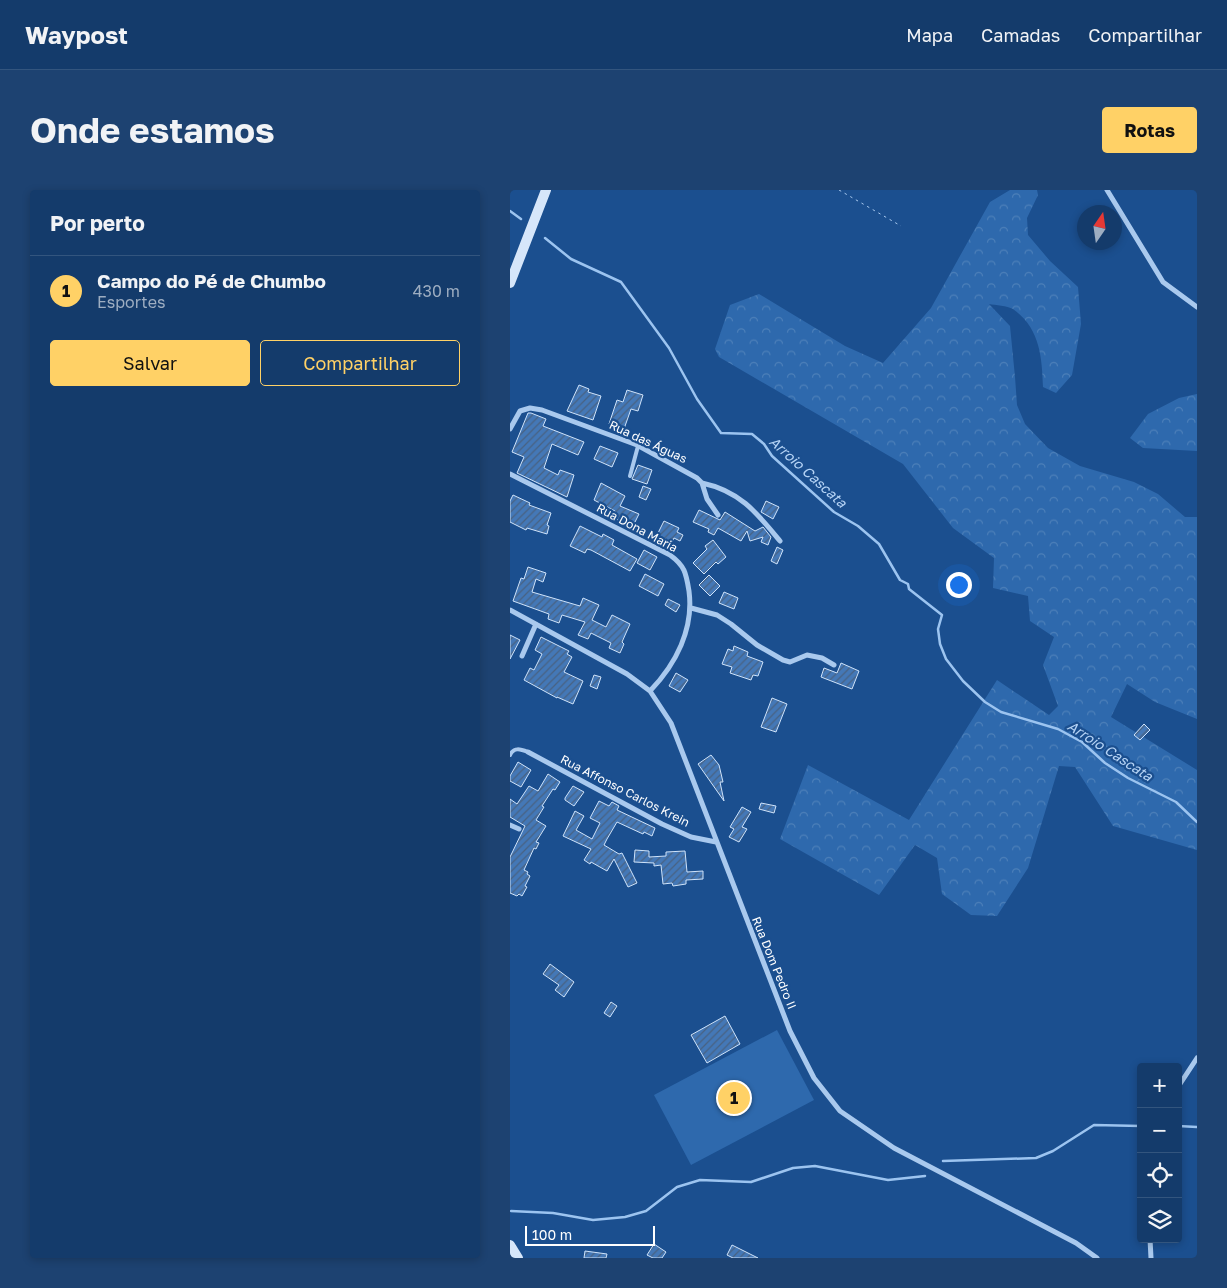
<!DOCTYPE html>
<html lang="pt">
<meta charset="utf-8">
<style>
body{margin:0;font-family:"Golos Text",sans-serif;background:#1d4271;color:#f1f3f6}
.controls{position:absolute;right:15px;bottom:15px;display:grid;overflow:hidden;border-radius:5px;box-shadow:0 2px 8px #0003}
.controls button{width:45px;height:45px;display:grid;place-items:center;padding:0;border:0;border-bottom:1px solid #33557e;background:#143b6b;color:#f1f3f6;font:25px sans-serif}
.compass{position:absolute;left:567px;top:15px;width:45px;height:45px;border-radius:50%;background:#143b6b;box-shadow:0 2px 8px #0003;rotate:13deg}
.scale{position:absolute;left:15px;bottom:12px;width:130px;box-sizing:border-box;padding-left:5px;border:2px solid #fff;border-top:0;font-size:14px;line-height:18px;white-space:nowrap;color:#fff;-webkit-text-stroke:4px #1b4f8f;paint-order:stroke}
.you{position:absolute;left:448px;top:394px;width:18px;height:18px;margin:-12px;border:4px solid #fff;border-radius:50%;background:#1a73e8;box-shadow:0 0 0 8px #1a73e833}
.badge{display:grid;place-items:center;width:32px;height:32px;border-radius:50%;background:#ffd166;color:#111;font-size:16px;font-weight:700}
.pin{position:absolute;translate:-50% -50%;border:2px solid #fff;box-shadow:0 1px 5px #0006}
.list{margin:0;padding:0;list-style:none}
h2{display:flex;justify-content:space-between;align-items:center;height:65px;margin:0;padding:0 20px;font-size:21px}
h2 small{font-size:16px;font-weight:400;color:#9dadc1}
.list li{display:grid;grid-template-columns:32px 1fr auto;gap:15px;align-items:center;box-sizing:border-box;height:70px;padding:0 20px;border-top:1px solid #33557e}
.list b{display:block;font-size:19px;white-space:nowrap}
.list p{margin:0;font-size:16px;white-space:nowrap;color:#9dadc1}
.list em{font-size:16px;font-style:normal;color:#9dadc1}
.actions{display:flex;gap:10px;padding:15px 20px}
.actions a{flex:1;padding:11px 0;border:1px solid #ffd166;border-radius:5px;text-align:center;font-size:18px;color:#ffd166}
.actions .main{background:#ffd166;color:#111}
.icon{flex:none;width:28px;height:28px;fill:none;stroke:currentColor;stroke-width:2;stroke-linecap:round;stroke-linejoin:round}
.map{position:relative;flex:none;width:687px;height:1068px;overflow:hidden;border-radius:5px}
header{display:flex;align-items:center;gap:30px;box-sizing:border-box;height:70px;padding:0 25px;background:#143b6b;border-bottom:1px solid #33557e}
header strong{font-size:24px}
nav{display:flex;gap:28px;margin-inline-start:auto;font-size:18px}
.intro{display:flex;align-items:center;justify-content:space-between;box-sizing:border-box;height:120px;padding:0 30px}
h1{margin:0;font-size:35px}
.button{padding:12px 22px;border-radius:5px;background:#ffd166;color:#111;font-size:18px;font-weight:700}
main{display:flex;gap:30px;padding:0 30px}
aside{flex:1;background:#143b6b;border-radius:5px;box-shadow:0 2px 8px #0003}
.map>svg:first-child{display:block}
.grass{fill:#2e69ad}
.forest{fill:url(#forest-crowns)}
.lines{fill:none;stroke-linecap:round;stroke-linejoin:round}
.stream{stroke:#9cc4f0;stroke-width:2.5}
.building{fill:url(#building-hatch);stroke:#cfe3fa}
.path{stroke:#a9c9ee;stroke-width:1;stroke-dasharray:2.5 4;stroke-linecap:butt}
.service{stroke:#a9c9ee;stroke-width:4}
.minor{stroke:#a9c9ee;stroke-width:5}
.secondary{stroke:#d6e6fa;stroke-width:10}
.labels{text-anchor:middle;stroke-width:4.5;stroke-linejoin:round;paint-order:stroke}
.street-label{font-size:12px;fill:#fff;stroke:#1b4f8f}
.water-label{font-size:14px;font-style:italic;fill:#b5d3f5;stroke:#1b4f8f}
</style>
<header>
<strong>Waypost</strong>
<nav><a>Mapa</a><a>Camadas</a><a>Compartilhar</a></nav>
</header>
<div class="intro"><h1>Onde estamos</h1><a class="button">Rotas</a></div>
<main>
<aside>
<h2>Por perto<small></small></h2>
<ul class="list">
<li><span class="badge">1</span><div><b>Campo do Pé de Chumbo</b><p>Esportes</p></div><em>430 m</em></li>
</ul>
<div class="actions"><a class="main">Salvar</a><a>Compartilhar</a></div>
</aside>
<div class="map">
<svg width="687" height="1068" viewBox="0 0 687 1068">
<defs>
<pattern id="forest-crowns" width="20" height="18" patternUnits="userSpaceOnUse" patternTransform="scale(1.25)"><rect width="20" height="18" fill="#2e69ad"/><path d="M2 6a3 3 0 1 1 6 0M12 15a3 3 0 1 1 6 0" fill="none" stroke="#4d80b9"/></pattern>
<pattern id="building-hatch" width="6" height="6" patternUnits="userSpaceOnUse" patternTransform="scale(1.25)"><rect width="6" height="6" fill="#4478b7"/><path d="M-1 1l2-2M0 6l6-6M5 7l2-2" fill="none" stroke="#486282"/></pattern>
</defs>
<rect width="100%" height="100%" fill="#1b4f8f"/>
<path class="grass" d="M267 840 304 910 181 975 144 905Z"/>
<path class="forest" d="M500 0H527L528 5 517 28 518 45 540 71 568 97 571 134 562 185 546 203 533 197C532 167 530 138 503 119 497 116 486 115 479 114L500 136 505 187 507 215 515 234 538 258 570 276 624 292 648 304 675 327H687V529L645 512 617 494 601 527 687 580V660L603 636 565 577 549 576 518 678 487 726 461 725 432 704 427 668 405 655 369 705 270 649 298 575 399 630 487 490 539 525 548 516 533 475 544 447 520 431 518 406 483 398 484 368 443 338 393 274 209 167 205 159 220 115 249 104 335 156 373 173 421 118 480 12Z
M687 204V261L633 258 620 248 638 224 669 208Z"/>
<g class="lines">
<path class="stream" d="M0 21 11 29
M35 48 61 69 111 92 159 158 187 209 211 243 242 244 254 254 262 266 324 322 348 336 369 354 390 390 398 394 399 399 432 425 428 439 430 454 436 469 453 491 475 512 491 522 548 539 572 552 595 573 618 588 666 612 687 632
M668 936 687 937
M433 971 526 968 543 961 584 935 631 936
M1 1021 43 1023 83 1030 115 1027 136 1021 167 997 190 990 241 992 283 978 305 976 378 990 415 986"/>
</g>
<path class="building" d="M69 195 79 199 78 202 91 206 83 230 57 221Z
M117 200 133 205 128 221 121 219 114 239 99 234 107 210 113 212Z
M18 223H21L36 229 33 236 74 252 68 265 42 254 34 278 48 285 50 280 64 285 57 307 7 283 14 267 2 262Z
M90 256 108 263 102 277 84 269Z
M128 275 142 280 137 294 122 289Z
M91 293 115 306 110 316 129 324 124 334 118 331 117 334 106 329 107 327 104 325 105 321 84 310Z
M133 296 141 299 136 310 129 307Z
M3 305 20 313 19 315 41 323 37 335 39 336 37 344 17 338 16 340 0 332V311Z
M256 311 269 317 263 329 251 322Z
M189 320 210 330 215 322 245 341 253 337 261 347 258 355 251 352 253 347 240 351 237 341 231 351 208 338 204 345 198 342 199 339 183 332Z
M154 331 169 338 167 342 173 345 170 351 164 348 162 352 147 345Z
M70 336 92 347 93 344 104 350 102 355 127 369 120 381 81 360 77 359 75 363 60 356Z
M203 350 216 367 208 374 206 372 194 384 183 373 197 359 195 356Z
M267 357 273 360 267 374 261 371Z
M134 360 147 367 140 380 127 373Z
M18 377 36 383 33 392 26 389 22 402 70 416 73 408 89 415 82 430 96 437 102 425 120 434 112 452 114 454 110 463 99 458 101 453 81 443 78 449 68 445 75 432 52 425 49 433 38 429 39 424 3 411 11 388 14 389Z
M135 384 154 394 148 406 129 396Z
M199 385 210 396 200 406 189 395Z
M214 402 228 408 224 419 209 413Z
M158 409 170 415 166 422 155 415Z
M0 445 10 450 0 469Z
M31 447 59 461 57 464 62 467 54 482 73 491 63 514 47 507V508L14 490 20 478 24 480 32 464 25 460Z
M224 456 238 462 237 466 253 472 248 486 243 485 241 490 220 483 222 477 212 474 218 459 223 461Z
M331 473 349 481 342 499 311 487 314 478 327 483Z
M166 483 178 490 170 502 159 496Z
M84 485 91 487 87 499 80 496Z
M262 508 277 514 266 542 251 537Z
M634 534 640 540 630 550 624 545Z
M201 565 209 575 213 592H210L214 611 188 574Z
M8 572 21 580 11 597 0 591V586Z
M38 584 50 592 45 600 43 599 32 616 34 617 26 630 36 636 26 652 29 653 26 659 24 658 14 680 18 682 17 684 20 686 15 696 17 697 12 706 9 704 7 706 0 703V667L15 636 0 627V609L7 614 19 596 28 601Z
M63 596 74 602 64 616 55 610V608Z
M89 611 99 616 102 612 109 616 107 620 145 638 142 646 134 642 133 644 107 632 97 649 94 655 109 664 112 663 127 693 118 697 104 669 97 681 81 672 80 674 74 670 81 659 53 646 65 621 74 626 66 640 82 649 90 633 80 628Z
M251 613 266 616 264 623 249 619Z
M232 617 241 622 232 637 237 639 229 652 219 647 224 639 220 637Z
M125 660 139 661V667L156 666V662L175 661 177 682 193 681V689L176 690V694L163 696 162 693 153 694 151 675 144 676V673L124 672Z
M40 774 64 792 54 807 45 800 49 795 33 784Z
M101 812 107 816 100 827 94 823Z
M215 826 230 854 197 873 181 845Z
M144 1054 156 1062 152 1068H143L137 1065Z
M222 1055 248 1068H223L217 1065Z
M75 1061 97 1064 96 1068H74Z"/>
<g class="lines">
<path class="path" d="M329 0 391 36"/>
<path class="service" d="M120 286 128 256
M0 565C4 557 10 559 18 562"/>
<path class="minor" d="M597 0 653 92 687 117
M0 239 10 221 20 218 32 220 127 255 187 288 192 293 197 309 208 325
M0 284 160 365C175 376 176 383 179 401 184 439 166 474 140 501
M192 293C230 301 247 323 270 351
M181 418 207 425 221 434 247 455 273 470 280 472 297 465 312 468 324 475
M0 420 117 484 140 501 161 533 280 841 304 888 330 921 384 958 566 1053 587 1068
M12 466 26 434
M18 562 152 634 181 647 206 652
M0 635 9 639
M668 897 687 868
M640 1049 641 1068"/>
<path class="secondary" d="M0 93 36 0
M0 1055 8 1068"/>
</g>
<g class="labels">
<g class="street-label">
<text transform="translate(138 252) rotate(25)" y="4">Rua das Águas</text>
<text transform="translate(127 338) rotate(28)" y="4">Rua Dona Maria</text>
<text transform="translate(115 601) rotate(27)" y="4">Rua Affonso Carlos Krein</text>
<text transform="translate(264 773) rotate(68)" y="4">Rua Dom Pedro II</text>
</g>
<g class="water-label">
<text transform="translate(298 282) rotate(42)" y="5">Arroio Cascata</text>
<text transform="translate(600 561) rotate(33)" y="5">Arroio Cascata</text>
</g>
</g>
</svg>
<div class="controls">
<button>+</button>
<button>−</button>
<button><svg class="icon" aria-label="locate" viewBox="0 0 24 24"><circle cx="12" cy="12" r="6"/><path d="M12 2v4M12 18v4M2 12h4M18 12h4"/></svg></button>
<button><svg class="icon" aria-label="layers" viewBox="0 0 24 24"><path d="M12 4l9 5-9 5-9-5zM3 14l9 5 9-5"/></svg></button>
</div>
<svg class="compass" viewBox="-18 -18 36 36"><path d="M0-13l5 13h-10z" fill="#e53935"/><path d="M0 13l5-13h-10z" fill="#9dadc1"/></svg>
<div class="scale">100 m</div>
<div class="you"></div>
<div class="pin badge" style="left:224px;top:908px">1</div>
</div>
</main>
